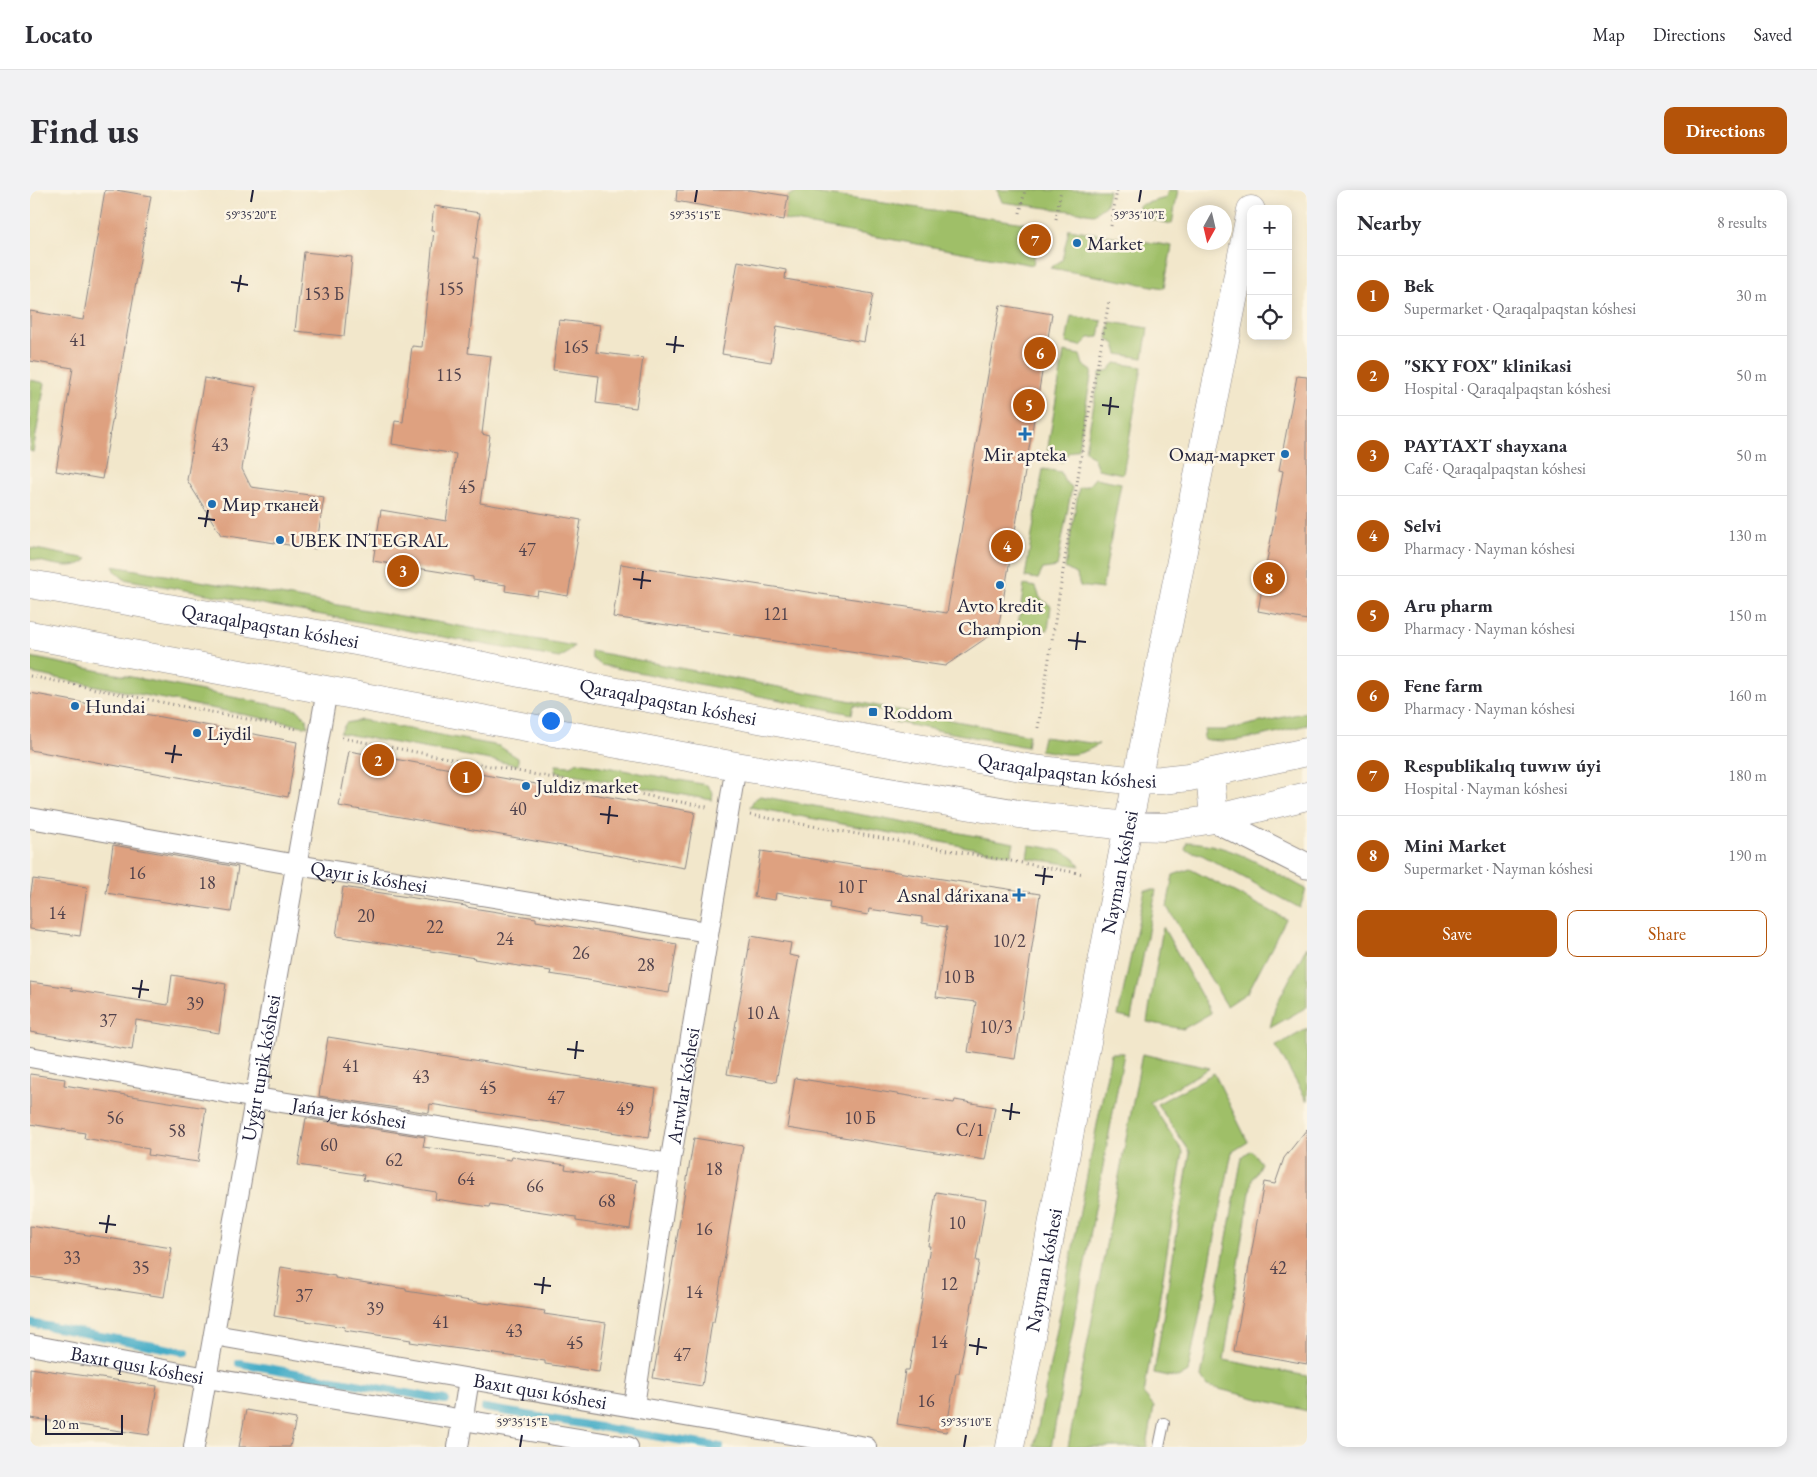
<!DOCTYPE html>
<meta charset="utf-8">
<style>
body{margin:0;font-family:"EB Garamond",serif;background:#f2f2f3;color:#2b2b33}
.controls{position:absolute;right:15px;top:15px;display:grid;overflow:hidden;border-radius:10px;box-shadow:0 2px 12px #0003}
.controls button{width:45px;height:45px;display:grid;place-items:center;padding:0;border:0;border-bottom:1px solid #e1e1e2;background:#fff;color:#2b2b33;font:25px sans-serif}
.compass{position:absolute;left:1157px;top:15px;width:45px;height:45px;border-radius:50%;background:#fff;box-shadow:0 2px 12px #0003;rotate:188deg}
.scale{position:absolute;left:15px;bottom:12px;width:78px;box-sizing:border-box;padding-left:5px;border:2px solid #22223b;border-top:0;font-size:14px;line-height:18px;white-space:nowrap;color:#22223b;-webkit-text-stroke:4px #fcf5e5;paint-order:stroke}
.you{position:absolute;left:520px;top:530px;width:18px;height:18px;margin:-12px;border:4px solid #fff;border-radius:50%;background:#1a73e8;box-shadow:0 0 0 8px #1a73e833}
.badge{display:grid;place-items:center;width:32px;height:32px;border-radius:50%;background:#b45309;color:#fff;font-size:16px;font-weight:700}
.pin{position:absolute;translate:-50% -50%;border:2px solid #fff;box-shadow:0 1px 5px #0006}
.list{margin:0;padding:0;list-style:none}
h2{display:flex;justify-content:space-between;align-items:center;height:65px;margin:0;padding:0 20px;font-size:21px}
h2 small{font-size:16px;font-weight:400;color:#7c7c81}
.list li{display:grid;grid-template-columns:32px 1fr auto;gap:15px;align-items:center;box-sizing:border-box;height:80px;padding:0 20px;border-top:1px solid #e1e1e2}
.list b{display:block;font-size:19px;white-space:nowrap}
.list p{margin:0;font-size:16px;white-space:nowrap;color:#7c7c81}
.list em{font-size:16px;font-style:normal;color:#7c7c81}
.actions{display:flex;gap:10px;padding:15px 20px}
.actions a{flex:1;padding:11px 0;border:1px solid #b45309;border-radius:10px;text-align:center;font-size:18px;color:#b45309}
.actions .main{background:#b45309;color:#fff}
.icon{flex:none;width:28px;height:28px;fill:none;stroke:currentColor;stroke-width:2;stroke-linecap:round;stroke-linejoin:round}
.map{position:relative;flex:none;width:1277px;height:1257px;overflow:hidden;border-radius:10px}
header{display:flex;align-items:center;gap:30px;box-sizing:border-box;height:70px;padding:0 25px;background:#fff;border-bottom:1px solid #e1e1e2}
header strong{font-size:24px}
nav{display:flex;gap:28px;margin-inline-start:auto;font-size:18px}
.intro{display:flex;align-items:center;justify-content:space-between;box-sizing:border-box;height:120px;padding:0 30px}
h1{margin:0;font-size:35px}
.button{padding:12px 22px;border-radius:10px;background:#b45309;color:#fff;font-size:18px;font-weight:700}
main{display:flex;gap:30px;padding:0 30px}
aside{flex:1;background:#fff;border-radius:10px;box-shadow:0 2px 12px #0003}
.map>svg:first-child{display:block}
.green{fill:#9fbf67;stroke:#607051}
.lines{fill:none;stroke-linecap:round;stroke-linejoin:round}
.stream{stroke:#47adc7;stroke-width:8}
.building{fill:#dea180}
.service-casing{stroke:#8a8483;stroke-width:12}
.minor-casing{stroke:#8a8483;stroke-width:22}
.tertiary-casing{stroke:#8a8483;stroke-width:27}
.secondary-casing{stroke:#8a8483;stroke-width:29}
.primary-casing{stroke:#8a8483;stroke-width:29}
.path{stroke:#8a8483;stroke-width:3;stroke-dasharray:1 4;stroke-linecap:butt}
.service{stroke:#fff;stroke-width:10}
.minor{stroke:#fff;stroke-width:20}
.tertiary{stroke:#fff;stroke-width:25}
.secondary{stroke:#fff;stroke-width:28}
.primary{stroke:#fff;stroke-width:28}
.ticks{fill:none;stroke:#22223b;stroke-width:2}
.poi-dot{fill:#1f6fb2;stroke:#fcf5e5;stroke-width:2}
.labels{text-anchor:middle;stroke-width:5;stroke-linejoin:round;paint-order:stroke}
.number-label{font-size:18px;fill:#51424c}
.poi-label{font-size:20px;fill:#22223b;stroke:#fcf5e5;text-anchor:start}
.street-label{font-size:20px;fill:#22223b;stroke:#fcf5e5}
.ticks-label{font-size:12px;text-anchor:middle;fill:#22223b;stroke:#fcf5e5;stroke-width:5;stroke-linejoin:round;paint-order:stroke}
</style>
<header>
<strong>Locato</strong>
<nav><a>Map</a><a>Directions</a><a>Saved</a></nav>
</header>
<div class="intro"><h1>Find us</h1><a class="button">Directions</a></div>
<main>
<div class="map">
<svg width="1277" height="1257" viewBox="0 0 1277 1257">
<rect width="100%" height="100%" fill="#fcf5e5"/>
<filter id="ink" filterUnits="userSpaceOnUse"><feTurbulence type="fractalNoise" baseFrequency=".02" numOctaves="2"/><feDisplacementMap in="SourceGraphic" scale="10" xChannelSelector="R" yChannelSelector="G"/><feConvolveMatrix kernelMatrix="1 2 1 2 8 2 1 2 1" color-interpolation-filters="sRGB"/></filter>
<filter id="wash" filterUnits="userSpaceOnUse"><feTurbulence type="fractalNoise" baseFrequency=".0096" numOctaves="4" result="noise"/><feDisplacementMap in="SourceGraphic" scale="20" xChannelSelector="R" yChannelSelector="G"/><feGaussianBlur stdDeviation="1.12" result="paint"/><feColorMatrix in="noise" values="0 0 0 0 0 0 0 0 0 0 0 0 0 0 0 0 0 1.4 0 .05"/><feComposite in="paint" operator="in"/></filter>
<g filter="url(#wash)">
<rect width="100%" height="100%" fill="#f2e7cb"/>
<path class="green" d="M967 0H1079L1076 15 1064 24 972 12Z
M1138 0H1148L1142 34 1108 27 1109 15 1136 8Z
M769 1 1009 35 1003 75 754 30 758 6Z
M1039 39 1142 56 1134 98 1020 78 1032 70Z
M1041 126 1072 131 1069 147 1059 148 1051 156 1036 153Z
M1080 132 1118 138 1113 168 1088 164 1085 154 1077 149Z
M1034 162 1050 165 1053 175 1062 181 1048 259 1038 263 1033 272 1016 269Z
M1085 173 1112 177 1093 284 1068 279 1064 269 1055 260 1070 183 1079 180Z
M0 190 15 193 3 262 0 261Z
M1013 279 1031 282 1034 291 1042 297 1027 377 1013 379 1008 389 995 387Z
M1065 288 1091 293 1072 399 1050 396 1047 385 1035 378 1049 298 1059 295Z
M0 358 58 369C45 383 17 372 0 369Z
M83 376 544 456 538 463 529 468 94 389 86 382Z
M994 395 1006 397 1010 408 1021 416 1018 440 988 435Z
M561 461 999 545 997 557 858 531 860 522 824 515 822 524 571 475 562 468Z
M0 467 268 520 277 529 278 537 0 483Z
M1277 522V535C1245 542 1205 556 1173 549L1175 540H1195Z
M331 530 469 556 488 568V575L310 543 316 533Z
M1013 547 1069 554C1045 569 1037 564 1010 560Z
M548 572 677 595 683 603 682 610 525 582 526 575 540 576Z
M730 606 984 653 981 665 720 617 724 610Z
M1157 652C1201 653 1238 679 1276 699L1270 718 1170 664 1155 660Z
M999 655C1017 658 1041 659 1050 676L997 668Z
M1160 679 1256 729 1218 802 1197 816 1137 717 1143 685Z
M1115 700H1126L1101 829 1088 826Z
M1133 737 1181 823 1153 839 1117 832Z
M1277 756V817L1240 838 1245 817Z
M1277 839V911L1246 856Z
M1081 863H1094L1021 1257H1004Z
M1112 864 1180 878 1120 912 1153 962 1114 1205 1124 1217 1117 1257H1038Z
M1184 883 1218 952 1202 962 1158 1182 1148 1188 1124 1183 1160 962 1127 914Z
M1221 960 1231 973 1222 990 1194 1170 1277 1186V1221L1177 1196 1171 1187 1212 967Z"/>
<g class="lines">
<path class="stream" d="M0 1133 156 1162
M209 1173 415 1210
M455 1218 690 1257"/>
</g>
<g id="blocks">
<path class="building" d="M75 0H86L121 6 72 289 26 281 43 178 0 171V121L53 130Z
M647 0H721L758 6 754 30 646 11Z
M404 16 450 23 444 68H448L438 163 461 166 452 244 460 246 450 313 551 330 538 406 508 401 507 406 475 401 476 395 443 390V387L343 371 351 320 416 331 426 264 362 254 365 231 373 232 382 156 392 157 404 40H401Z
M274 62 322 67 314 146 265 141Z
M708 71 756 80 755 89 843 104 834 152 747 136 741 172 692 164Z
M970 115 1022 124 968 440 915 476 583 427 591 374 917 423Z
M529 130 570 135 566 162 613 168 606 218 566 213 569 186 523 180Z
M1267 186 1277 187V430L1228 421 1253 281 1249 280Z
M174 188 226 197 212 279 221 297 294 307 286 359 191 345 157 290Z
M0 503 267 552 258 607 0 560Z
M319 561 665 622 655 678 309 616Z
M83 655 208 677 201 722 76 703Z
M731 661 1010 704 985 869 938 862 946 812 906 807 917 737 892 733V727L839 719 838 725 799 718 800 712 746 703 745 710 724 707Z
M3 689 57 697 50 746 0 739V708Z
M313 697 436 716V717L506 728V731L647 754 639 803 520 784 521 781 444 769 445 768 306 746Z
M721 746 761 753 759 765 769 767 746 892 697 884Z
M142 785 196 794 189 843 106 830 102 860 0 842V792L42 798 41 800 138 815Z
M298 847 626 899 619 948 400 914 399 923 289 906Z
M0 884 35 889 34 895 176 918 168 972 118 965 119 959 54 948 55 943 0 934Z
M765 888 924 913 925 910 965 917 955 970 757 938Z
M276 928 395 947 393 957 481 970 482 967 536 975 535 979 607 990 600 1039 546 1031V1027L460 1014 459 1017 405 1009 406 1002 333 990 334 985 268 975Z
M1277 939V1174L1204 1161 1234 992 1245 994 1254 968Z
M664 948 713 956 684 1132H682L672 1196 623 1188Z
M906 1002 956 1010 946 1071H949L940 1125 929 1183H926L916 1242 867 1234 875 1180H879L890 1122 900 1056H898Z
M0 1036 142 1058 134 1107 0 1087Z
M251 1077 305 1086V1088L376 1099V1101L460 1114V1113L515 1121 514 1124 576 1133 569 1182 515 1174V1171L380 1152 381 1150 314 1140 315 1137 244 1126Z
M0 1178 127 1196 119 1245 0 1228Z
M216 1220 266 1229 260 1257H209Z"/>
</g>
</g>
<g filter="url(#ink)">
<use href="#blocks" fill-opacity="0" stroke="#8a8483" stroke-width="1"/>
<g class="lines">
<g class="service-casing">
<path id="service" d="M1129 1257 1134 1233"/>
</g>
<g class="minor-casing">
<g id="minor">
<path id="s1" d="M0 628 267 675 678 742"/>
<path id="s2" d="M0 867 226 908 640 974"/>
<path id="s3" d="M184 1145 836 1257"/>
<path id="s4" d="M0 1155 177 1188 598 1257"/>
<path id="s5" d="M604 1216 640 974 706 576"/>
<path id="s6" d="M164 1257 297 500"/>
<path d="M428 1257 439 1189"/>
</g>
</g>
<g class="tertiary-casing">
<path id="tertiary" d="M1184 629 1277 676"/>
</g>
<g class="secondary-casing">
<g id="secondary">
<path id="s7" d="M980 1257 1098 636 1221 20"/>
</g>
</g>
<g class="primary-casing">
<g id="primary">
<path id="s8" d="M0 394 305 447 664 517 1002 579 1107 591 1131 590 1159 587 1277 562"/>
<path d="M0 445 706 576 995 625 1098 636 1135 637 1184 629 1277 606"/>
<path d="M1180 583 1184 629"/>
</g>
</g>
<path class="path" d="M990 23 995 0
M1026 29 1031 0
M1081 36 1087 0
M0 486 267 539
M1008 538 1052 262 1079 111
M312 548 677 617
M720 625 1054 684"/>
<use href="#service" class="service"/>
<use href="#minor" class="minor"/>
<use href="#tertiary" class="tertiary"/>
<use href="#secondary" class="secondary"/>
<use href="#primary" class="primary"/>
</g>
</g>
<path class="ticks" d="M221 12 223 0M665 12 667 0M1109 12 1111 0M201 92 218 95M208 102 211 85M636 154 654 156M644 163 646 146M1072 215 1089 217M1079 225 1081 207M168 328 185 330M175 337 178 320M603 389 621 391M611 399 613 381M1038 450 1056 452M1046 460 1048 442M135 563 152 565M142 573 145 555M570 624 588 626M578 634 580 616M1005 685 1023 687M1013 695 1015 678M102 798 119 800M109 808 112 790M537 859 554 861M545 869 547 851M972 920 990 923M980 930 982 913M69 1033 86 1035M76 1043 79 1025M504 1094 521 1096M512 1104 514 1087M939 1155 957 1158M947 1165 949 1148M490 1257 492 1245M934 1257 936 1245"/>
<g class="poi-dot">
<circle cx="1047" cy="53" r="5"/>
<path d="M992.5 236.5h5v5h5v5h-5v5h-5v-5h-5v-5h5z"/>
<circle cx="1255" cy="264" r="5"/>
<circle cx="182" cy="314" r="5"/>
<circle cx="250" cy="350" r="5"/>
<circle cx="970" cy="395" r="5"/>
<circle cx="45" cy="516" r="5"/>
<rect x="838" y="517" width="10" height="10" rx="2.5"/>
<circle cx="167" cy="543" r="5"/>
<circle cx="496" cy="596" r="5"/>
<path d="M986.5 697.5h5v5h5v5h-5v5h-5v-5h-5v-5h5z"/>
</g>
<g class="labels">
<g class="number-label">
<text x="421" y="105">155</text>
<text x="294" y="110">153 Б</text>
<text x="48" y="156">41</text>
<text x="546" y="163">165</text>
<text x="419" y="191">115</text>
<text x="190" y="261">43</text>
<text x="437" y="303">45</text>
<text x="497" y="366">47</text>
<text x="746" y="430">121</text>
<text x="488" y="625">40</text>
<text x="107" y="689">16</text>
<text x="177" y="699">18</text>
<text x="822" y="703">10 Г</text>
<text x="27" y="729">14</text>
<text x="336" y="732">20</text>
<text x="405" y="743">22</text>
<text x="475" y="755">24</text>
<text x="979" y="757">10/2</text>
<text x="551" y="769">26</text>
<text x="616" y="781">28</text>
<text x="929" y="793">10 В</text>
<text x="165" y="820">39</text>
<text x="733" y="829">10 А</text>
<text x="78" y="837">37</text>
<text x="966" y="843">10/3</text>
<text x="321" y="882">41</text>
<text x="391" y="893">43</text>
<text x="458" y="904">45</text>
<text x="526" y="914">47</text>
<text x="595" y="925">49</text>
<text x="85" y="934">56</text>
<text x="830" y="934">10 Б</text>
<text x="940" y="946">С/1</text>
<text x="147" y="947">58</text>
<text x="299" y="961">60</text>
<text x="364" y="976">62</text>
<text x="684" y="985">18</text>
<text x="436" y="995">64</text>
<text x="505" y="1002">66</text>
<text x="577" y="1017">68</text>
<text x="927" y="1039">10</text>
<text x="674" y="1045">16</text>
<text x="42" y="1074">33</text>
<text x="111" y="1084">35</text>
<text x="1248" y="1084">42</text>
<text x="919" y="1100">12</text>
<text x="664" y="1108">14</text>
<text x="274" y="1112">37</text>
<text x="345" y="1125">39</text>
<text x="411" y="1138">41</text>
<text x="484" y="1147">43</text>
<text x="909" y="1158">14</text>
<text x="545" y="1159">45</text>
<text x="652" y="1171">47</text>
<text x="896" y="1217">16</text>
</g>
<g class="poi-label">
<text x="1057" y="60">Market</text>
<text x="995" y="271" text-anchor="middle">Mir apteka</text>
<text x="1245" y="271" text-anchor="end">Омад-маркет</text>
<text x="192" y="321">Мир тканей</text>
<text x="260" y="357">UBEK INTEGRAL</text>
<text x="970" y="422" text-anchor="middle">Avto kredit<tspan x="970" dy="23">Champion</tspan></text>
<text x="55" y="523">Hundai</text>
<text x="853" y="529">Roddom</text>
<text x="177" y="550">Liydil</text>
<text x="506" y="603">Juldiz market</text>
<text x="979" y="712" text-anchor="end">Asnal dárixana</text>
</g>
<g class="street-label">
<text dy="7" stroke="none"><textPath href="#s8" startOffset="244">Qaraqalpaqstan kóshesi</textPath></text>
<text dy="7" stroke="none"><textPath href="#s8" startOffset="649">Qaraqalpaqstan kóshesi</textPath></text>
<text dy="7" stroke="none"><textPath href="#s8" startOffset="1054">Qaraqalpaqstan kóshesi</textPath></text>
<text dy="7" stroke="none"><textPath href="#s7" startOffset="585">Nayman kóshesi</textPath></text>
<text dy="7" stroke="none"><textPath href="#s1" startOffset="344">Qayır is kóshesi</textPath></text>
<text dy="7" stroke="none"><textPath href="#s6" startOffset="385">Uyǵır tupik kóshesi</textPath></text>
<text dy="7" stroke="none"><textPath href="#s5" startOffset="324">Arıwlar kóshesi</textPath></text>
<text dy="7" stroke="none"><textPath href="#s2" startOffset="324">Jańa jer kóshesi</textPath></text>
<text dy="7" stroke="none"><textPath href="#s7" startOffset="180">Nayman kóshesi</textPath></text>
<text dy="7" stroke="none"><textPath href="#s4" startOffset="109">Baxıt qusı kóshesi</textPath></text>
<text dy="7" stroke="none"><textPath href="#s3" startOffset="331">Baxıt qusı kóshesi</textPath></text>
</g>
</g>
<g class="ticks-label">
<text x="221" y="29">59°35'20"E</text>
<text x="665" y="29">59°35'15"E</text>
<text x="1109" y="29">59°35'10"E</text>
<text x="492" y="1236">59°35'15"E</text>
<text x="936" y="1236">59°35'10"E</text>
</g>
</svg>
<div class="controls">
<button>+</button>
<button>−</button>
<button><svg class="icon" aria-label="locate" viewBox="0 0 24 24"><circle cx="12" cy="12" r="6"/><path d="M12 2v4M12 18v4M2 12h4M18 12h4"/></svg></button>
</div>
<svg class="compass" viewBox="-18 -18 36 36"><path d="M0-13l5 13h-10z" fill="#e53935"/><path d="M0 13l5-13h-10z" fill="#7c7c81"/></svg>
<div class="scale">20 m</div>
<div class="you"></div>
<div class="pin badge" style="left:436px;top:587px">1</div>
<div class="pin badge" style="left:348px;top:570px">2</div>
<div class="pin badge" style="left:373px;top:381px">3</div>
<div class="pin badge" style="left:977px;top:356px">4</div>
<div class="pin badge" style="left:999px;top:215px">5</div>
<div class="pin badge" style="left:1010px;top:163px">6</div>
<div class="pin badge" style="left:1005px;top:50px">7</div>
<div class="pin badge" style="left:1239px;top:388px">8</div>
</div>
<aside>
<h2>Nearby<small>8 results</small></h2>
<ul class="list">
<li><span class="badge">1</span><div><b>Bek</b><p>Supermarket · Qaraqalpaqstan kóshesi</p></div><em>30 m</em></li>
<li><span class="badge">2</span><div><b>&quot;SKY FOX&quot; klinikasi</b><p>Hospital · Qaraqalpaqstan kóshesi</p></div><em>50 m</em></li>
<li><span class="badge">3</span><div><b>PAYTAXT shayxana</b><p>Café · Qaraqalpaqstan kóshesi</p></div><em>50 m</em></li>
<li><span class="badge">4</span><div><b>Selvi</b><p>Pharmacy · Nayman kóshesi</p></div><em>130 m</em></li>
<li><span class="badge">5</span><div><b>Aru pharm</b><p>Pharmacy · Nayman kóshesi</p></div><em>150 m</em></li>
<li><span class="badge">6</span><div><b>Fene farm</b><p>Pharmacy · Nayman kóshesi</p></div><em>160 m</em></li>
<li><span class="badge">7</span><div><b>Respublikalıq tuwıw úyi</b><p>Hospital · Nayman kóshesi</p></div><em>180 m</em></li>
<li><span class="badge">8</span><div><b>Mini Market</b><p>Supermarket · Nayman kóshesi</p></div><em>190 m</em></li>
</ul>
<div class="actions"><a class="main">Save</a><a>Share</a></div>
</aside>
</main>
